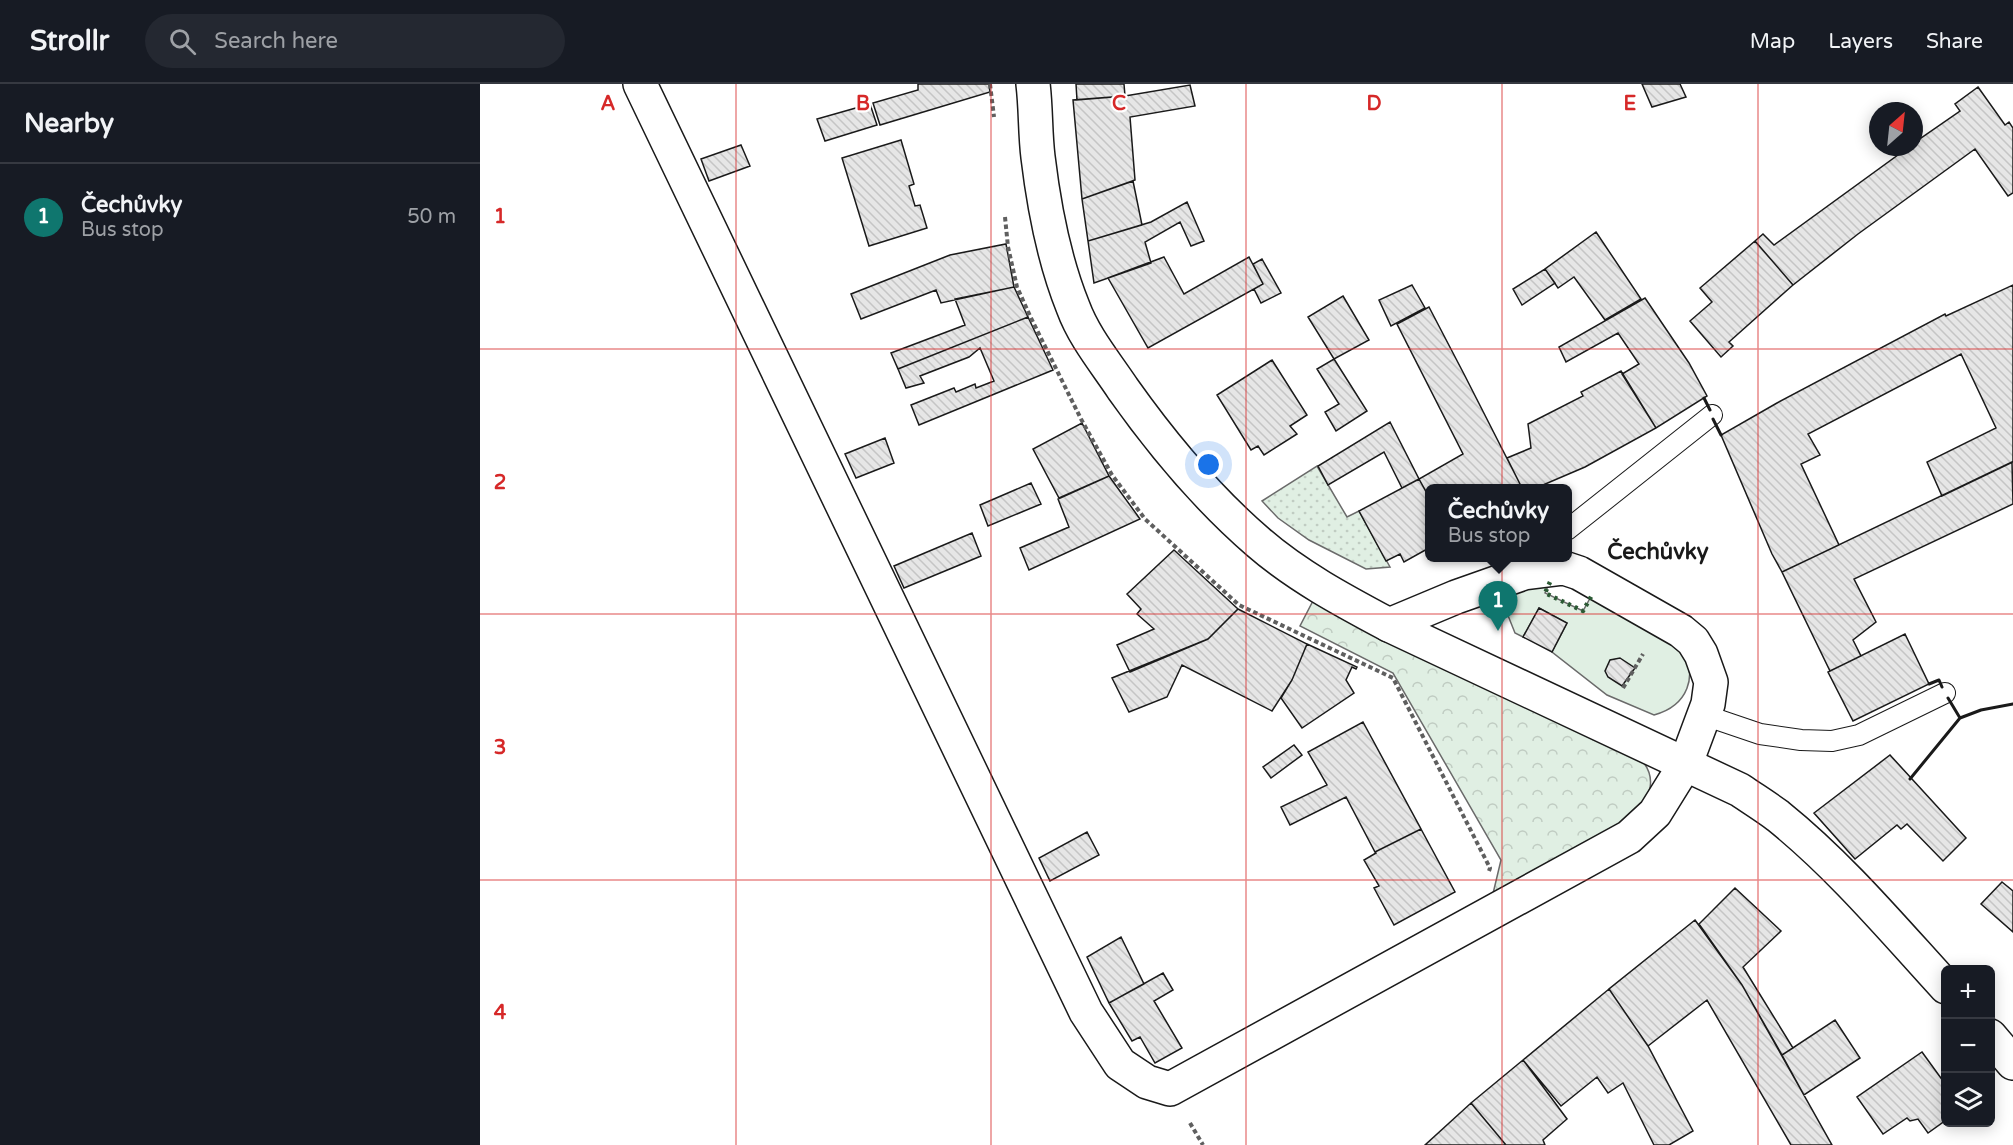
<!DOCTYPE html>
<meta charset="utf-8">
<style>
body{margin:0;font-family:"Varela Round",sans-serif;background:#242831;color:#f1f3f6}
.controls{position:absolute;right:18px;bottom:18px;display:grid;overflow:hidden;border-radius:9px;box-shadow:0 3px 15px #0003}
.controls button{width:54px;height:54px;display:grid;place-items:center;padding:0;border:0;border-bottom:2px solid #363941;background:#171b24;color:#f1f3f6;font:30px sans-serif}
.compass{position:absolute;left:1389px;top:18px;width:54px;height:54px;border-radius:50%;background:#171b24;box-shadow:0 3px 15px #0003;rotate:27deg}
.you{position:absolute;left:729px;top:381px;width:21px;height:21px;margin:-15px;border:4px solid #fff;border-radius:50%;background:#1a73e8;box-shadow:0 0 0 9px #1a73e833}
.badge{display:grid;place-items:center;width:39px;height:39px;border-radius:50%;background:#0f766e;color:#fff;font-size:20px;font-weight:700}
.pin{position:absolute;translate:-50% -50px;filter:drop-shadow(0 2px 3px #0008)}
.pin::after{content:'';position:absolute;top:32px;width:21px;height:18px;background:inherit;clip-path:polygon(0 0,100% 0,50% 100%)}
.popup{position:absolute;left:945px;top:400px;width:147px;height:78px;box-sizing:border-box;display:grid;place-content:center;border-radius:9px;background:#171b24;filter:drop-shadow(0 2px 4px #0005);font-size:20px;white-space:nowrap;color:#9ea1a6}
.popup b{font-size:22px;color:#f1f3f6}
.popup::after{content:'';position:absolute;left:50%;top:100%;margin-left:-12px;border:12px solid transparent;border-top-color:#171b24}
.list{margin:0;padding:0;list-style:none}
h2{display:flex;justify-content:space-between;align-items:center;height:78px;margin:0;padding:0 24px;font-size:26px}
h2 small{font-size:20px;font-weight:400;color:#9ea1a6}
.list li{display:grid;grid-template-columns:39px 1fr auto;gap:18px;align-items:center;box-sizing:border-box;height:108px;padding:0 24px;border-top:2px solid #363941}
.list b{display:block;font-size:22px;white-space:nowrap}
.list p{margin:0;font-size:20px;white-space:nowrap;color:#9ea1a6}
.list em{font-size:20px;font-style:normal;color:#9ea1a6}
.icon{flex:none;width:33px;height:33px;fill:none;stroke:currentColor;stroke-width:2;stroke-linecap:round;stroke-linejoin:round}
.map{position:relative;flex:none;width:1533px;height:1061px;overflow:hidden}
header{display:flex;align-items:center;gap:36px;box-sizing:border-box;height:84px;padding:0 30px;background:#171b24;border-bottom:2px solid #363941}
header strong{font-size:28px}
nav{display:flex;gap:33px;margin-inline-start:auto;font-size:21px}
.search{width:420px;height:54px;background:#242831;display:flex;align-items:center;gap:15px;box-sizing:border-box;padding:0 21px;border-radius:33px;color:#9ea1a6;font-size:22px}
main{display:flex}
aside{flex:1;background:#171b24}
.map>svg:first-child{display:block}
.grass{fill:#e0efe3;stroke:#6a6a6a;stroke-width:1.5}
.park{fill:url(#park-crowns);stroke:#6a6a6a;stroke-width:1.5}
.garden{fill:url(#garden-dots);stroke:#6a6a6a;stroke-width:1.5}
.building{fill:url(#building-back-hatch);stroke:#1a1a1a;stroke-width:1.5}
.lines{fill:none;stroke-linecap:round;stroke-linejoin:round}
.service-casing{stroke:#1a1a1a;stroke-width:22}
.minor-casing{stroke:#1a1a1a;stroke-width:36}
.tertiary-casing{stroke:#1a1a1a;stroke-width:36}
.path{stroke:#5f5f5f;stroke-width:4;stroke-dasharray:4.5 3;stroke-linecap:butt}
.service{stroke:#fff;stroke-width:20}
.minor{stroke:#fff;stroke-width:33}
.tertiary{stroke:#fff;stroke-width:33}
.hedge{stroke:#2b5a34;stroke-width:4.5;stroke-dasharray:3 4.5;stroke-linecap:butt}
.wall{stroke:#1a1a1a;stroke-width:3}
.grid{fill:none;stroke:#d62828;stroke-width:1.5;stroke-opacity:0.55}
.labels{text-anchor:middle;stroke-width:4.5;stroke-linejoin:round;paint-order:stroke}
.quarter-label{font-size:22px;font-weight:bold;fill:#1a1a1a;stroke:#fff}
.grid-label{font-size:20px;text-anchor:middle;font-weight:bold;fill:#d62828;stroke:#fff;stroke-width:4.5;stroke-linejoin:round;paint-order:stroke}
</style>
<header>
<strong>Strollr</strong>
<div class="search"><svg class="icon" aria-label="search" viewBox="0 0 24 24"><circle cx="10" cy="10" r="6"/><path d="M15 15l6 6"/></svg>Search here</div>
<nav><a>Map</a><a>Layers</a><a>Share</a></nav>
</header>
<main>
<aside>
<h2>Nearby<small></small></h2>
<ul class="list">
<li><span class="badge">1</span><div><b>Čechůvky</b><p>Bus stop</p></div><em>50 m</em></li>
</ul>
</aside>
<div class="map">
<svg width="1533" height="1061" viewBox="0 0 1533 1061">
<defs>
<pattern id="park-crowns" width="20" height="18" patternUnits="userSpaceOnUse" patternTransform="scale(1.5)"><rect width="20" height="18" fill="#e0efe3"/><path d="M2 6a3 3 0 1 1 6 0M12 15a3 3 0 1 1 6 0" fill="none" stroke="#c0ccc2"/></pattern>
<pattern id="garden-dots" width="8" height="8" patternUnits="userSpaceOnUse" patternTransform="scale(1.5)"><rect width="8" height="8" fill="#e0efe3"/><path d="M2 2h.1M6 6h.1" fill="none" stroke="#c0ccc2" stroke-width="1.8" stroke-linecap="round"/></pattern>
<pattern id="building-back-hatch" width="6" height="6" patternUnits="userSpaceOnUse" patternTransform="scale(1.5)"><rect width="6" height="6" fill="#e6e6e6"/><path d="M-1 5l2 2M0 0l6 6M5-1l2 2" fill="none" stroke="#c5c5c5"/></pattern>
</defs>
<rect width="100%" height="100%" fill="#fff"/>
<path class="grass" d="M1072 493 1065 509 1103 527 1114 507C1135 521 1156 534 1177 547 1184 551 1195 556 1200 563 1220 592 1207 622 1174 631L1127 611 1072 568 1087 539 1059 524 1043 553 1035 549 1021 514Z"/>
<path class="park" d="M835 513 922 563 1164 679C1177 697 1168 712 1160 730L1011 818 1021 776 913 589 820 542Z"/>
<path class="garden" d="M837 382 867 433 879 427 910 483 886 485 829 456 798 434 782 417Z"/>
<path class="building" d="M438 0H509L510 8 400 41 393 19 438 6Z
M596 0H644L645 12 597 16Z
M1162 0H1200L1206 13 1172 23Z
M710 1 715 22 650 33 655 96 602 115 593 16 645 12Z
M1498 3 1525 41 1529 38 1533 44V109L1528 112 1495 65 1378 150 1313 201 1275 157 1283 150 1294 161 1429 63H1434V59L1480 27 1475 20Z
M390 20 397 41 345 57 337 35Z
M421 56 434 100 429 102 435 122 440 121 447 144 389 162 362 74Z
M261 61 270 82 229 97 221 75Z
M653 97 662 141 608 157 602 115Z
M707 118 724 157 711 162 700 138 665 158 671 179 614 199 608 157 671 138Z
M1116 148 1161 215 1125 236 1094 193 1078 204 1065 185Z
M1275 157 1313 201 1249 258 1253 262 1241 273 1210 237 1232 218 1220 204Z
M526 160 534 203 461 219 456 206 381 235 371 210 470 171Z
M684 173 704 210 769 173 783 200 668 264 628 194Z
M782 175 801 209 781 219 774 205 783 200 773 180Z
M1065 185 1075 199 1042 221 1033 205Z
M932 201 945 224 911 242 899 216Z
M1533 201V378L1462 412 1447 378 1516 344 1481 270 1328 350 1340 371 1321 380 1359 461 1302 488 1292 470 1241 351 1297 319 1465 230 1466 232Z
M534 203 548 233 418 285 411 269 485 241 475 215Z
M863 212 889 256 854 275 828 233Z
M1165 214 1209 279 1227 312 1176 344 1142 290 1159 280 1138 249 1086 278 1079 263Z
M949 223 985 292 1042 404H949V413L939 395 983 370 917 240Z
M548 233 573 286 439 341 431 321 474 304 476 308 495 300 496 304 514 297 500 264 489 273 440 292 444 299 426 304 418 285Z
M854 275 887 327 856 347 845 328 859 320 837 285Z
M792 276 827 331 810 342 817 350 784 371 778 362 771 366 737 311Z
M1141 287 1176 344 1105 383 1056 404H1042L1027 374 1051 364 1048 340 1103 312 1101 308Z
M910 338 939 395 922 404 904 368 848 401 838 382Z
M602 339 629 392 579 414 553 365Z
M405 354 414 379 376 394 365 370Z
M1532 378 1533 420 1374 495 1396 538 1373 556 1381 572 1350 587 1302 488Z
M629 392 660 435 549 486 540 464 589 443 578 415Z
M939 395 949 413V464L924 478 920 470 906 477 879 427Z
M551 399 561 420 508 442 500 421Z
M492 449 501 472 424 504 414 482Z
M694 466 758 525 728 555 650 588 637 561 674 545 657 530 661 525 647 510Z
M1059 524 1087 539 1072 568 1043 553Z
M758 525 827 560 812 596 792 627 702 581 687 613 649 628 632 594 728 555Z
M1425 550 1449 600 1373 637 1348 588Z
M827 560 877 583 876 585 872 583 866 596 874 609 822 644 801 614 812 596Z
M1140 574 1155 584 1142 602 1128 593 1125 587 1130 576Z
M883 638 941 745 895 768 866 713 810 741 801 723 847 701 828 668Z
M814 661 822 671 791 694 783 683Z
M1410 671 1486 754 1463 777 1427 740 1421 745 1417 741 1375 775 1334 729Z
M941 745 975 808 914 841 894 804 899 802 884 776 896 769 895 768Z
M607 748 619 771 570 797 559 774Z
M1522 798 1533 807V848L1501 820Z
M1255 804 1301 847 1263 883 1313 964 1302 971 1262 901 1219 840Z
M1215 836 1262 901 1352 1061H1311L1227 916 1168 962 1129 905Z
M641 853 664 900 629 919 607 873Z
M683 889 693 906 674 917 702 964 675 979 660 953 652 957 629 919Z
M1129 905 1168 962 1213 1047 1189 1061H1174L1143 999 1128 1009 1117 993 1081 1022 1043 976Z
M1355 936 1380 974 1324 1011 1302 971Z
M1442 968 1466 1001V1036L1448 1049 1438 1035 1430 1037 1427 1034 1403 1050 1377 1013Z
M1043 976 1087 1035 1063 1056 1065 1061H1026L991 1019Z
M991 1019 1026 1061H945Z"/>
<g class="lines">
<g class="service-casing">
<path id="service" d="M1087 446 1232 331
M1224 631 1280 650 1321 656 1352 657 1379 651 1465 609"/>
</g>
<g class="minor-casing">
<path id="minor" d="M160 0 606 928 640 980 667 998 690 1005 1149 753 1175 729 1206 679 1228 620 1231 598 1221 570 1213 557 1201 547 1099 489 1084 484 1044 489 976 513 909 541"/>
</g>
<g class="tertiary-casing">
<path id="tertiary" d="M553 0C556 24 555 49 558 73 564 123 574 176 593 223 604 253 625 278 643 305 682 360 727 414 778 458 817 492 864 517 909 541L1260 706C1273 715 1286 723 1298 732 1360 782 1412 844 1466 903
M1510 952 1533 979"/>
</g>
<path class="path" d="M510 0 514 33
M525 133 528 163 537 203 550 232 601 335 632 391 665 435 759 521 913 594 1010 784 1009 787
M1143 604 1163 570
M710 1039 723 1061"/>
<use href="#service" class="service"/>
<use href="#minor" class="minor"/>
<use href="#tertiary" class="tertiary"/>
<path class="hedge" d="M1070 498 1065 509 1103 527 1112 511"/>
<path class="wall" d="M1224 314 1230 326
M1233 335 1241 351
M1449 600 1459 596 1462 603
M1480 634 1501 626 1533 620
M1430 695 1480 634 1468 614"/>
</g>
<path class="grid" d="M256 0V1061M511 0V1061M766 0V1061M1022 0V1061M1278 0V1061M0 265H1533M0 530H1533M0 796H1533"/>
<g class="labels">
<g class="quarter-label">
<text x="1178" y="475">Čechůvky</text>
</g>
</g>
<g class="grid-label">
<text x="128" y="26">A</text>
<text x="383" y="26">B</text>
<text x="639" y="26">C</text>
<text x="894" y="26">D</text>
<text x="1150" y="26">E</text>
<text x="20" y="139">1</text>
<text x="20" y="405">2</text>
<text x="20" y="670">3</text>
<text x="20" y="935">4</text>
</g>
</svg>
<div class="controls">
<button>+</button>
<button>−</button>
<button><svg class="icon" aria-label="layers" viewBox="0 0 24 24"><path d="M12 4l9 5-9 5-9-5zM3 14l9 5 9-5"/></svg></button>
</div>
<svg class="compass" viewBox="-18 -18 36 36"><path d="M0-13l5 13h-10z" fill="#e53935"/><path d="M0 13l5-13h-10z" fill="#9ea1a6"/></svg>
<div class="you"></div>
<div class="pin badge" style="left:1018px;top:547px">1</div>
<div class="popup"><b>Čechůvky</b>Bus stop</div>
</div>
</main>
